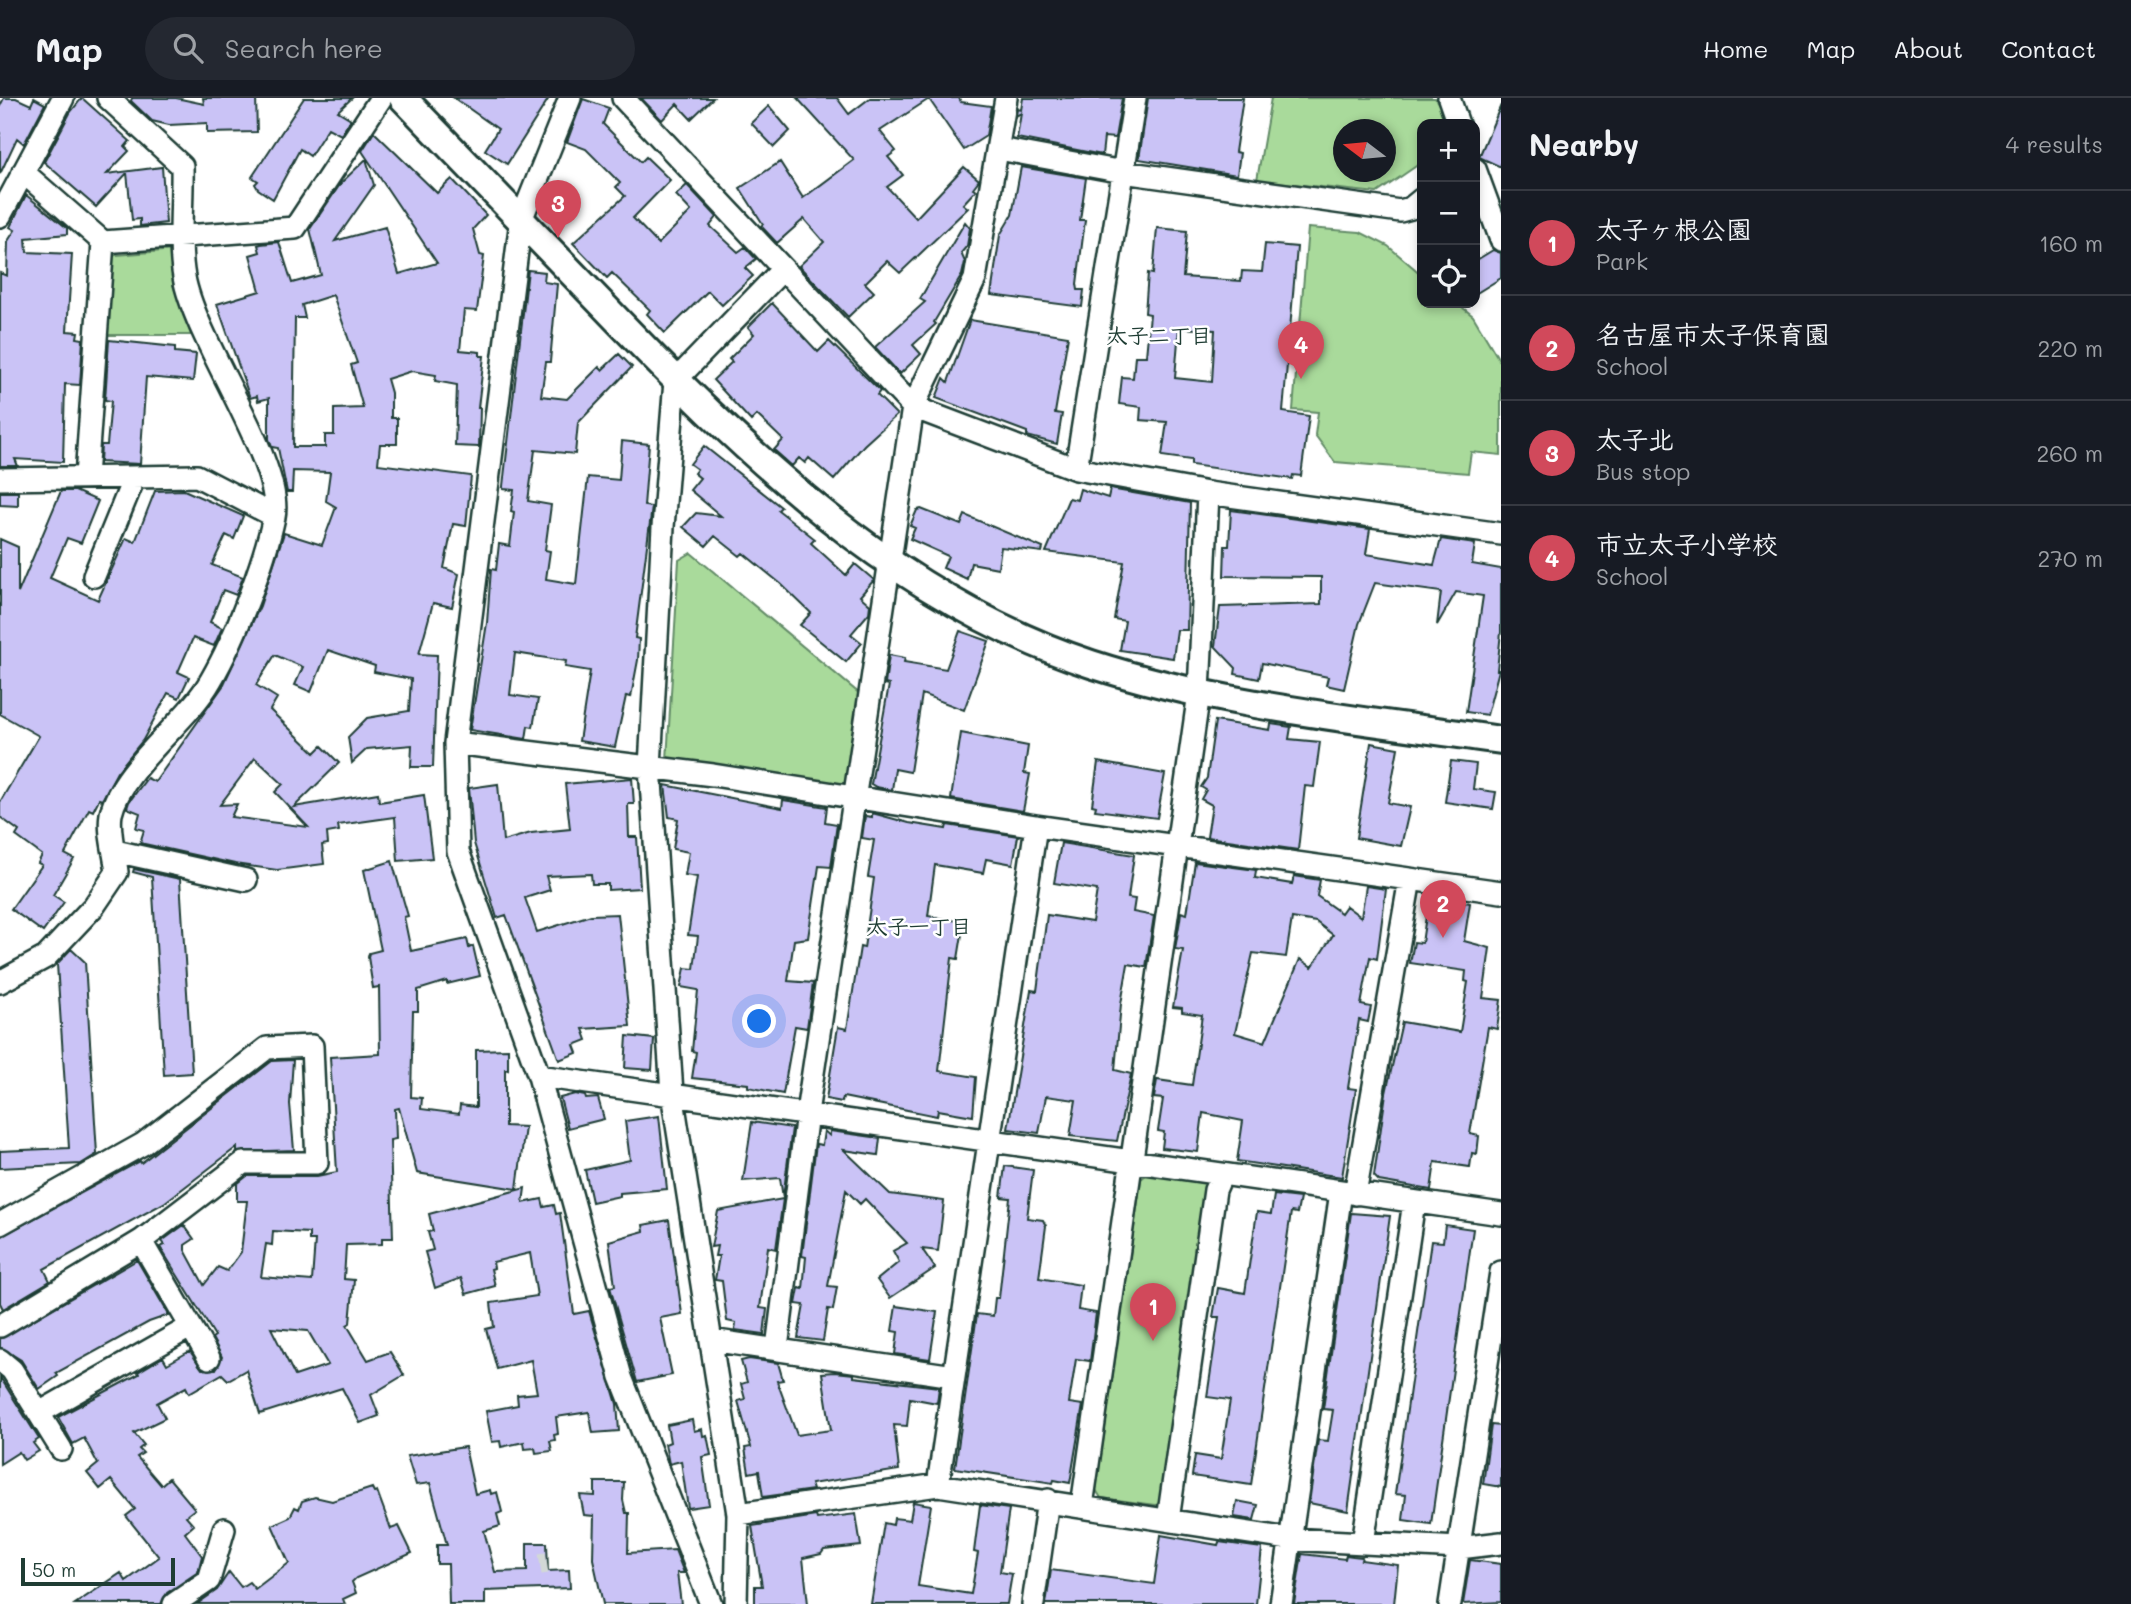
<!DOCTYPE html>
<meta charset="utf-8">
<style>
body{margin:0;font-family:Mali,"Klee One",sans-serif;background:#242831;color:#f1f3f6}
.controls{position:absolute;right:21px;top:21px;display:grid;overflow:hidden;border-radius:14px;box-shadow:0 4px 10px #0003}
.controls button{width:63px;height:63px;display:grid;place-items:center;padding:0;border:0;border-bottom:2px solid #363941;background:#171b24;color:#f1f3f6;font:35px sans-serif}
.compass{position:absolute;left:1333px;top:21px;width:63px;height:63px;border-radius:50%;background:#171b24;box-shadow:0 4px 10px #0003;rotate:286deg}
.scale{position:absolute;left:21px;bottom:18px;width:154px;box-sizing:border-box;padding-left:7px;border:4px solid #1f3d34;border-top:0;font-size:19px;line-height:24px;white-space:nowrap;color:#1f3d34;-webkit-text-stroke:5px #fff;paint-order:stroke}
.you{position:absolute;left:760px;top:924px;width:24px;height:24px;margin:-18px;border:5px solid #fff;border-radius:50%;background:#1a73e8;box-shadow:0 0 0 10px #1a73e833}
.badge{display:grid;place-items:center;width:46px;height:46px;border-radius:50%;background:#d1495b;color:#fff;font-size:23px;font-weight:700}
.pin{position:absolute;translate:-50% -58px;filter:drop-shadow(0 2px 4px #0008)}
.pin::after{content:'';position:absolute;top:37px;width:24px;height:21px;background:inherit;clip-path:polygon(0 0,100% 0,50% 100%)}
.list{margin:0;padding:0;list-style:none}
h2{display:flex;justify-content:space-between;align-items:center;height:91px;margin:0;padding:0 28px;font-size:30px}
h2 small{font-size:23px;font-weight:400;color:#9ea1a6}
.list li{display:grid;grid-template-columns:46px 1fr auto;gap:21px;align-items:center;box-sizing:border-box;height:105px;padding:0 28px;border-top:2px solid #363941}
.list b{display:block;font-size:26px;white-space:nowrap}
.list p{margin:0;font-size:23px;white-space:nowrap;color:#9ea1a6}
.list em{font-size:23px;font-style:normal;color:#9ea1a6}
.icon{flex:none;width:38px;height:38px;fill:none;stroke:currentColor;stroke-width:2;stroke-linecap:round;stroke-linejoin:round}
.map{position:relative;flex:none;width:1501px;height:1506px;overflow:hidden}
header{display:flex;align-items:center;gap:42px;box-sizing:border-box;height:98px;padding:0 35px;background:#171b24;border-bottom:2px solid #363941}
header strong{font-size:33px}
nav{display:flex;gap:38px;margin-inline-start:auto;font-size:24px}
.search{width:490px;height:63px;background:#242831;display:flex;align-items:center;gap:18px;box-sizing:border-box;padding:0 24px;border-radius:38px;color:#9ea1a6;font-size:26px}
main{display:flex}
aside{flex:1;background:#171b24}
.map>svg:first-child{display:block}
.green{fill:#a9da9b;stroke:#648c68;stroke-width:2;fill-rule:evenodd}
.building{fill:#cac3f6;stroke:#1f3d34;stroke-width:2;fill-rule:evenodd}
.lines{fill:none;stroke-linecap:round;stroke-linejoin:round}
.minor-tunnel{stroke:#d2d8d6;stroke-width:21;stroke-dasharray:21 10;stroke-linecap:butt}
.minor-casing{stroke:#1f3d34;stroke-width:26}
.tertiary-casing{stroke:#1f3d34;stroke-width:32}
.minor{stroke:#fff;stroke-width:21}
.tertiary{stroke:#fff;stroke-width:26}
.labels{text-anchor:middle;stroke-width:5;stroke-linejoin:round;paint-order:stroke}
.neighbourhood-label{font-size:21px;font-weight:bold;fill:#1f3d34;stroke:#fff}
</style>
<header>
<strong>Map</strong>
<div class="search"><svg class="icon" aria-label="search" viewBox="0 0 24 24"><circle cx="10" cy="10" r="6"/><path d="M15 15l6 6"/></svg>Search here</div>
<nav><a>Home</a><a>Map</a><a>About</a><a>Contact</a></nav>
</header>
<main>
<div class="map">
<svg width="1501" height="1506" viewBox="0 0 1501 1506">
<rect width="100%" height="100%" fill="#fff"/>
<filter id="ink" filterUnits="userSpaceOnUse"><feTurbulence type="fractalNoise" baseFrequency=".0143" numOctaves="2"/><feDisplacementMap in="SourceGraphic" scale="14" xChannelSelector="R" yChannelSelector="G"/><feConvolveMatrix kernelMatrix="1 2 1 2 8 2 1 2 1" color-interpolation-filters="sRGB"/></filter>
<g filter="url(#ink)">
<path class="green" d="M1271 0H1435L1451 26H1422V64L1377 95 1257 82ZM1344 32H1386V74H1344Z
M1308 130 1360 134 1388 148 1422 177V205H1457L1473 218 1501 265V357L1471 354 1468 375 1335 364 1315 337 1318 314 1293 312Z
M174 152 173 187 191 237H103L106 158Z
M691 455 861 597 845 691 667 662 679 462Z
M1150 1074 1202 1081 1210 1089 1165 1401 1156 1407 1101 1400 1096 1392 1141 1081Z"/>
<path class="building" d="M4 0H16L31 7 34 0 45 6 24 46 17 40 0 76V8Z
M82 0 130 43 125 49 129 53 107 76 162 69 166 125 140 128V121L132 122 127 75 96 109 44 64 70 15Z
M132 0H176L204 6 203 0H256L257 34 207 35V25L169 27 152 23 131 3Z
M304 0H352L338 13 351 21 341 37 328 30 310 58 300 51 273 101 258 91 255 86 258 83 252 79Z
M454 0H549L507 66 485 52 498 31Z
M641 0H713L691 21 677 6 662 22Z
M797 0H837L849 16 870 0H959L961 4 991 8 986 38 964 52 929 1 880 33 896 53 888 59 903 77 887 89 916 120 964 69 979 82 973 90 976 92 963 106 968 110 900 175 887 163 865 185 874 194 848 219 799 168 824 144 804 121 777 145 761 128 763 126 740 90 780 64 803 100 854 62Z
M1023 0H1122L1115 40 1104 39 1102 57 1017 40 1021 15 1016 18 1017 11 1021 12Z
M1148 0H1243L1235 54 1240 55 1237 77 1139 61Z
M583 1 609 10 603 26 641 64 646 59 670 82 633 120 658 146 691 113 676 97 687 87 717 119 710 128 738 154 745 149 756 161 745 170 753 178 722 207 708 193 665 235 647 216 650 212 612 175 607 180 573 145 625 98 616 89 620 85 586 51 567 44Z
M1501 7V69L1479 59Z
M769 8 790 33 774 49 751 25Z
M374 34 437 95 452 81 486 117 473 131 480 157 484 158 477 213 464 212 460 252 480 254V258H484L478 310H480L479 349 455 348 457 287 435 283 436 277 412 273 387 281 391 295V320H397V346H380L378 366 471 378 466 428 453 426 444 470 459 476 452 509 433 505 419 556 437 557 433 669H411L412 647 367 651 352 665 348 639 367 620 409 613 411 581 374 574 375 568 328 552 311 594 295 587 303 569 275 557 256 587 277 600 270 612 315 655 322 648 339 665 294 709 378 695 379 704 424 697 432 760 398 763 395 719 338 727 339 733 327 735 328 746 322 747 324 766 277 772 235 766 140 745 144 732 136 730 140 715 127 710 129 704 147 680 155 684 223 588 260 508 284 435 322 447 336 409 326 403 330 374 293 373 292 394H287L278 350 272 349 269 341V300L258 303 257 298 250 300 217 206 260 193 250 157 260 154 258 147 261 146 279 144 292 185 321 177 310 131 341 85 366 61 374 87 335 143 385 129 399 176 437 165 362 53ZM333 197 357 265 351 267 363 310 334 311V337H325V349H293L295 220H305L302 207ZM255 660 283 686 275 694 308 729 231 719 237 706 220 707Z
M1021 69 1086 80 1080 122H1085L1077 186 1078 192H1084L1082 209 991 197 1000 137 1012 117Z
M26 97 67 130V136L26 140 27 154 72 156 67 233 78 234 77 240 83 241 80 287 65 286 63 364 15 361 18 368H0V175L7 178 8 143 15 132 10 129Z
M965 124 970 130 967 148 961 155 965 164 962 177 934 224 936 226 913 247 921 256 900 276 875 249 925 204 920 201Z
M1157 130 1187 133 1183 179 1241 183 1242 173 1262 174 1265 146 1297 149 1283 314 1309 318 1301 378 1293 377 1292 381 1191 367V362L1162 358 1167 324 1140 322 1141 309 1119 306 1122 279 1133 280 1135 258H1146L1150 216 1145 215 1148 175 1153 176ZM1179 230 1215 232 1212 284 1175 280Z
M1493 152 1501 155V180L1475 196V163Z
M528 172 545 174 544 184 557 186 550 264H546L541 298 567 301 599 269 602 272 619 256 632 269 578 325 575 356 535 352 528 403 551 407 545 452 550 453 546 481 576 486 588 379 619 382 622 343 649 346 644 408 652 409 635 540 639 541 638 562 631 599 626 598 615 649 579 643 590 573 565 569 566 563 515 555 510 597 538 601 533 629 528 628 526 641 470 632 487 525 491 471 496 472 499 446 510 448 514 414 511 413 514 392 503 391V388Z
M772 205 818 254 829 243 880 293 877 297 897 317 864 347 834 382 809 360 805 365 799 360 792 368 774 352 783 342 757 317 751 323 713 282 732 264 729 261 754 236 748 229Z
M970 222 1068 238 1055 315 1062 316 1057 346 1027 338V334L936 300 944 280 948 284Z
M109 242 175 249V254L196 256 193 283 146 279 140 366 100 364 101 347H107L111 303 105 302Z
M704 348 781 409 778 412 815 441 811 445 846 477 855 466 874 482 860 498 870 507 869 515 851 536 862 545 846 564 800 527 811 515 781 486 743 455 740 458 715 438 706 448 683 429 696 415 721 418 690 392 700 380 694 375 697 371 690 366Z
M1080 391 1108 400 1110 391 1190 405 1187 532H1177L1173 560 1120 552 1125 523 1114 521 1124 464 1046 454 1069 400 1077 402Z
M184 392 243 418 234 441 226 437 212 467 243 479 236 497 223 492 210 524 222 530 214 548 193 540 178 574 189 579 179 600 168 595 143 642 117 674 102 702 99 701 93 713 89 711 65 756 74 761 53 797 64 804 43 834 11 811 42 767 38 765 42 757 16 738 19 733 0 719V704L39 638 0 616V441L18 449V495L61 393H75L98 403 81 445 67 440 50 480 98 502 126 440 135 444 155 393Z
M0 394H18V408L0 407Z
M921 411 961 427 965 417 1043 450 1042 454 1001 449 998 470 971 465 967 481 943 470 948 458 910 441 915 430 910 428 917 412Z
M1231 412 1370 431 1366 456 1434 467 1441 441 1475 446 1472 466 1501 471V534L1497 572H1499L1487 617 1466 614 1483 498 1456 494 1437 527 1441 494 1375 485 1359 526 1344 591 1326 587 1328 579 1262 565 1259 581 1235 576 1236 570 1215 548 1220 509 1321 506V479L1224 478 1225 448H1229Z
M960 533 989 543 964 612 922 596 910 674 895 671 892 692 876 689 871 686 889 587 885 586 889 557 905 560 904 564 946 571Z
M1215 623 1270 632 1271 626 1291 629 1289 641 1320 644 1314 689 1305 688 1298 752 1207 739 1212 707 1201 701 1206 692 1201 689 1207 680Z
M961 635 1028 648 1024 675 1030 676 1023 713 951 701Z
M1371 645 1398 650 1388 705 1410 709 1401 748 1356 740Z
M1451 663 1476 666 1473 691 1496 694 1493 711 1445 704Z
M1098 664 1165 676 1157 720 1095 712 1096 708 1092 707Z
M632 680 634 706H628L629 739H637L640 790 608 792V786H592L591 776 546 778 550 792 525 800 537 834 591 817 618 816 630 928 583 931 587 942 574 947 577 955 559 962 506 817 497 820 474 745 469 690 498 686 503 743 531 735 570 731 565 686Z
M665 687 782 710 783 702 827 709 825 724 837 726 831 769 819 768 808 840 794 842 788 883 813 885 807 930 795 928 783 996 748 989V986L692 980 696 954 692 953 698 892 681 889 685 870 694 871 698 838 688 837 697 779 685 777 689 754 673 751 678 721 669 719Z
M872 715 909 725 946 731 947 727 1018 738 1013 766 986 761 983 775 935 767 928 818 964 824 958 861 952 860 939 973 976 979 973 1018 938 1012 937 1018 843 999 842 1004 826 1001 838 929 847 931 860 849 864 850 871 802 874 780 868 779 874 742 862 740 865 718 872 719Z
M1061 745 1134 757 1128 800 1135 801 1133 814 1154 818 1146 869 1128 866 1121 906 1115 972 1131 976 1117 1043 1070 1038 1076 1002 1046 998 1039 1035 1008 1031 1031 892 1037 893 1047 817 1092 824 1097 792 1054 785Z
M392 763 408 818 404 819 411 853 467 841 469 850 473 848 480 878 447 886V883L418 892V913H413L411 999 422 1000 421 1011 459 1016 460 1007 476 1009V952L508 951V972L505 971V1028L525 1029 517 1091 417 1075 399 1010 395 1011 396 1041 390 1042 393 1140H382V1146L346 1147 344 1181 354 1182 350 1225 347 1227 368 1262 390 1254 404 1277 371 1297 379 1318 360 1325 342 1290 260 1316 246 1272 228 1282 222 1276 189 1295 186 1289 157 1305 165 1320 134 1335 144 1347 139 1351 143 1355 137 1359 161 1387 169 1380 195 1411 186 1418 194 1427 185 1435 202 1458 198 1474 167 1495 161 1506H75L121 1475 126 1483 159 1459 126 1418 135 1411 111 1382 100 1391 87 1375 98 1366 84 1340 73 1346 58 1319 139 1276 138 1274 163 1259 167 1266 190 1253 202 1271H216L222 1259 212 1240 215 1238 160 1149 165 1147 162 1143 184 1127 194 1141 185 1147V1152L204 1187 218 1169 227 1173 241 1154 247 1103H237V1086L247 1078H317L337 1074 330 959 380 956 379 889 373 890 368 859 369 855 381 852 364 772ZM273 1133 309 1135V1142H315L312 1183 261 1179 266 1146 272 1147ZM271 1230 308 1233 328 1267 295 1278Z
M1195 764 1256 772 1255 780 1292 786 1294 778 1320 782 1317 798 1341 815 1346 808 1361 819 1366 788 1386 791 1377 861 1370 859 1361 907 1371 909 1368 924 1359 922 1348 990 1356 991 1342 1079 1237 1063 1243 1023 1203 1015 1198 1054 1162 1050 1164 1034 1158 1033 1163 1001 1154 1000 1157 982 1192 987 1202 917 1182 914V910L1173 909 1183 852 1175 851 1180 822 1181 814 1187 816ZM1292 820 1316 824 1333 837 1312 869 1300 861 1265 944 1235 935 1253 855 1286 859Z
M134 771 180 781 192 975 164 977 152 779 133 774Z
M1429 798 1470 805 1464 843 1490 850 1483 900 1501 902 1497 931 1488 929 1470 1036 1479 1038 1477 1056 1472 1055 1470 1069 1435 1064 1431 1092 1379 1083 1374 1078 1386 995 1402 924 1460 934 1468 884 1465 883 1466 873 1410 865 1414 844 1422 845Z
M71 851 85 864 97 1056 81 1066 0 1070V1053L69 1050 57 866Z
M627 938 654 941 652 972 625 970Z
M293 962 290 1006 294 1052 237 1054V1049L164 1105 44 1171 50 1183 3 1211 0 1205V1139L140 1063 141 1065 272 963Z
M575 996 585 998 586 1001 598 1000 604 1021 568 1030 560 1000Z
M659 1018 667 1091 620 1095V1098L592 1104 585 1072 630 1062 625 1023Z
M752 1024 792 1030 783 1100 780 1080 743 1083Z
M824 1033 830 1038V1033L880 1040 878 1057 844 1052 890 1096 944 1103 938 1153 922 1151 935 1170 890 1200 877 1182 899 1164 893 1153 907 1145 865 1101 860 1106 846 1092 828 1188 837 1189 833 1212 828 1211 823 1243 798 1240 804 1207 796 1206 799 1190 803 1191 806 1159 802 1158 816 1046 822 1047Z
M1005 1068 1033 1072 1027 1120 1043 1122 1046 1128 1039 1180 1081 1187 1078 1212 1096 1215 1090 1263 1076 1261 1069 1305 1083 1307 1070 1385 1054 1382 1053 1385 955 1370 977 1216 993 1218 995 1200H999L1010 1100 1001 1099Z
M525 1090 523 1105 542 1101 544 1109 554 1107 556 1116 560 1115 574 1216 589 1213 617 1306 619 1333 593 1335 589 1314 556 1319 558 1336 554 1337 555 1342 550 1343 552 1353 536 1355 535 1350 525 1351 524 1344 501 1349 500 1343 492 1344 486 1313 518 1307 517 1297 537 1295 531 1262 497 1271 486 1231 494 1229 491 1205 537 1198 530 1155 493 1164 494 1170 491 1171 495 1188 466 1196 461 1180 435 1190 425 1154 433 1152 428 1134 433 1133 429 1116Z
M1274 1097 1300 1100 1297 1115 1291 1114 1251 1387 1192 1378 1195 1357 1221 1361 1230 1302 1207 1299 1219 1219H1213L1218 1190 1245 1195 1257 1114 1271 1116Z
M783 1101 776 1151 768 1149 760 1210 767 1211 764 1236 735 1232 736 1225 727 1223 722 1183 715 1182 719 1158H715L717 1148 711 1149 718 1113Z
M1351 1115 1390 1118 1348 1413 1309 1405 1318 1342 1328 1343 1333 1312 1323 1311Z
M669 1122 682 1216 660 1220 672 1277 637 1284 610 1189 615 1188 609 1143 644 1133 643 1127Z
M1445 1127 1473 1131 1431 1426 1403 1422 1406 1397 1395 1396 1431 1143 1443 1144Z
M137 1162 169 1217 149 1224 56 1275 58 1278 39 1291 21 1262 0 1249V1241Z
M896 1208 937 1214 930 1261 895 1256 898 1234 892 1233Z
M749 1261 778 1265 783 1282 777 1283 797 1337 831 1332 822 1275 835 1274 854 1276V1279L939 1289 937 1305 910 1300 907 1328 894 1327 899 1372 811 1386 813 1392 763 1399 759 1373 749 1375 745 1350 751 1349 738 1303 745 1301 741 1286 747 1284 741 1263Z
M0 1279 39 1341 33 1345 39 1353 24 1362 19 1354 0 1366Z
M692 1322 694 1333 702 1331 703 1338 707 1337 711 1357 702 1359 709 1407 688 1410 681 1363 669 1366 665 1346 670 1344 667 1327Z
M1491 1327 1501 1328V1389L1483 1386Z
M465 1349 475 1396 490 1392 491 1396 497 1394 502 1414 497 1416 500 1428 484 1433 495 1474 527 1473V1445H547L548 1473 569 1472 570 1490 485 1493V1506H449L448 1466H437V1447H447L430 1385 416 1387 407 1358Z
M595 1384H624L623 1402 626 1415H629L628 1455 675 1452 684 1475H677L681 1506H603L593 1461 594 1418 584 1417 580 1397 595 1398Z
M372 1390 374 1394 377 1393 391 1431 399 1428 412 1455 356 1480 352 1484 356 1495 343 1501 345 1506H197L217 1492 229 1474 241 1489 249 1484 255 1491 289 1465 272 1427 290 1419 295 1409 299 1411 302 1403 315 1399 332 1403Z
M1237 1403 1258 1407 1254 1422 1234 1419Z
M913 1404 931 1407 918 1488 971 1496 978 1455 974 1454 980 1407 1009 1411 1000 1474 1012 1476 1007 1506H871L884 1425 893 1427 894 1420 910 1422Z
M856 1416 861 1448 824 1452 821 1456 803 1460 808 1506H755V1488H762L752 1428 816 1418 817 1421Z
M1161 1437 1218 1447 1219 1444 1262 1450 1256 1506H1046L1051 1472 1154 1486Z
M1302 1456 1345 1461 1346 1457 1353 1458 1362 1459 1361 1462 1398 1467 1394 1506H1294Z
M1470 1462 1501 1466V1504L1463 1506Z"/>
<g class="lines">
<path class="minor-tunnel" d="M540 1466 547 1465"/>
<g class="minor-casing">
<path id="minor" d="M570 0 521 122 455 645 458 753 539 978 621 1279 711 1506
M623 0 913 309 1076 371 1208 395 1501 436
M1449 0 1458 26
M999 51 1123 74 1400 113 1411 110 1422 101
M1475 71 1501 142
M23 74 103 144 295 130 381 0
M0 118 63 0
M1076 371 1135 0
M86 379 103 144
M0 381 197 378 274 418
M94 478 134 380
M455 645 713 677 1036 728 1501 794
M115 753 246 782
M0 884 46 859 94 808 117 774C115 757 108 733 111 716 121 670 187 625 211 582 235 541 264 466 274 419 285 367 195 243 184 179 178 146 183 102 182 68L108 0
M539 978 1501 1116
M1355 1096 1410 781
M0 1126 143 1046 267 950 312 948 317 1065H243L141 1143 0 1228
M141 1143 209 1260
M711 1242 954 1278
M777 1250 807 1015 913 309 975 181 1006 0
M0 1262 12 1272 61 1351
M39 1315 190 1229
M938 1387 1036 728
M1082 1408 1199 595 1208 395
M738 1416 938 1387 1289 1441 1459 1450 1501 1445
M1168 1422 1215 1092 1222 1076
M1363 1445 1414 1104
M174 1506 209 1482 224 1431
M736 1506 738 1416 672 995 650 669 663 429 675 283 783 171
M1033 1506 1048 1402
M1281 1506 1341 1094
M1450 1506 1501 1174"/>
</g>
<g class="tertiary-casing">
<path id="tertiary" d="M403 0C469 68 535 137 601 205 742 352 894 501 1091 566 1223 609 1365 622 1501 642"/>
</g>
<use href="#minor" class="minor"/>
<use href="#tertiary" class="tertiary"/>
</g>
</g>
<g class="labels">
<g class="neighbourhood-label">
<text x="1159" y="245">太子二丁目</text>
<text x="919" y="836">太子一丁目</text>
</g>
</g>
</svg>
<div class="controls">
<button>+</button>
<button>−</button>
<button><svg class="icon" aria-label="locate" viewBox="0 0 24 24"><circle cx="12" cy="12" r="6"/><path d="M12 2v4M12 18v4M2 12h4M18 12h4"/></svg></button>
</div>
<svg class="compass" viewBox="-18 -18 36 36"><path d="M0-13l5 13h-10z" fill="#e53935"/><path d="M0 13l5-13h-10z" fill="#9ea1a6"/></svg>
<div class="scale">50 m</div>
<div class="you"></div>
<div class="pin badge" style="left:1153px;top:1243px">1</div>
<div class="pin badge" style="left:1443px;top:840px">2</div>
<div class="pin badge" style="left:558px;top:140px">3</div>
<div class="pin badge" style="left:1301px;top:281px">4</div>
</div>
<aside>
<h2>Nearby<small>4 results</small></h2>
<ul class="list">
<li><span class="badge">1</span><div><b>太子ヶ根公園</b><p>Park</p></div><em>160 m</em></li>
<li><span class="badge">2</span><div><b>名古屋市太子保育園</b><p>School</p></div><em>220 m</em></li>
<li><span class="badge">3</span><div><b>太子北</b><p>Bus stop</p></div><em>260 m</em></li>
<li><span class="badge">4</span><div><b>市立太子小学校</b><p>School</p></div><em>270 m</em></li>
</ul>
</aside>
</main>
